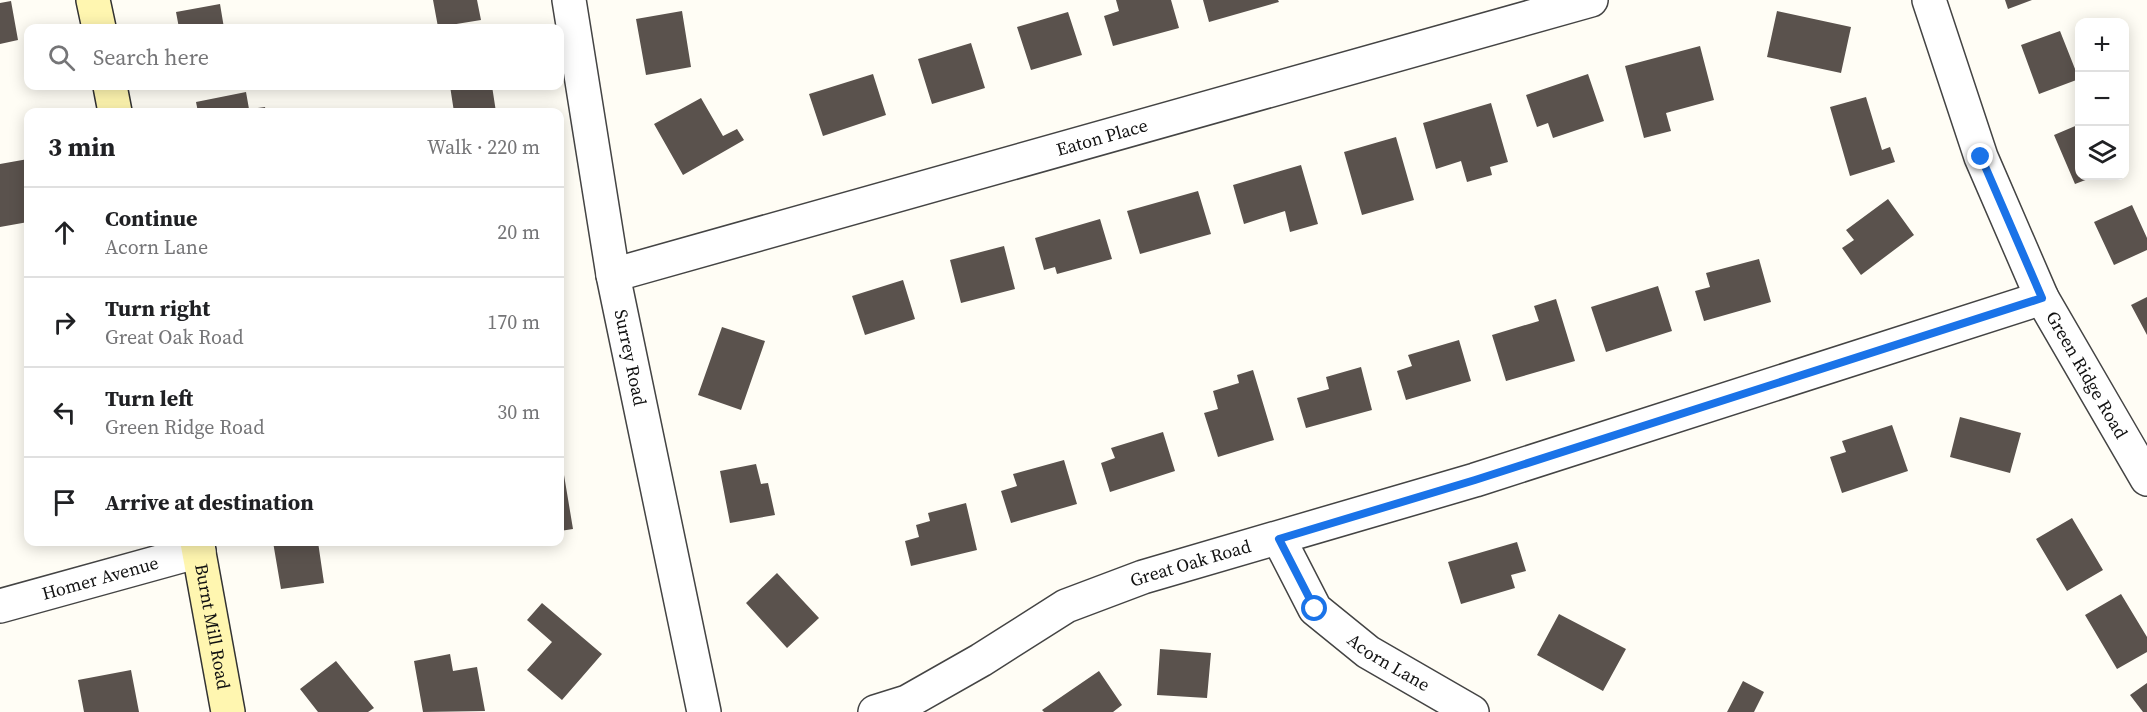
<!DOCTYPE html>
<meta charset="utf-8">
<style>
body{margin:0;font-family:"Source Serif 4",serif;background:#f6f6f6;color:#202124}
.controls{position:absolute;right:18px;top:18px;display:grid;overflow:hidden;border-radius:12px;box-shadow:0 3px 15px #0003}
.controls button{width:54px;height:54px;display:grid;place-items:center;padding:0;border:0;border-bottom:2px solid #e0e0e0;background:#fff;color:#202124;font:30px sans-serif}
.stop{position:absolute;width:18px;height:18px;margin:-14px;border:4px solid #1a73e8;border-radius:50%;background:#fff}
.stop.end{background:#1a73e8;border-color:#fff;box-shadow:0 2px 6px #0008}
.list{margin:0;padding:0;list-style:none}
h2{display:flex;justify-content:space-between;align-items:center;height:78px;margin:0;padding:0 24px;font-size:26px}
h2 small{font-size:20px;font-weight:400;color:#757577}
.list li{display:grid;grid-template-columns:39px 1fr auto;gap:18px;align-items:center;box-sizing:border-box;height:90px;padding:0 24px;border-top:2px solid #e0e0e0}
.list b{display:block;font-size:22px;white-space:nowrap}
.list p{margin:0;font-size:20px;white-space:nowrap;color:#757577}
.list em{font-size:20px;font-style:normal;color:#757577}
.icon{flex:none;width:33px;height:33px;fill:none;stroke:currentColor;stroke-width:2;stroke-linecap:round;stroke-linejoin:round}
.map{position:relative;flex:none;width:2147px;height:712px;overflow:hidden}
.search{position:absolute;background:#fff;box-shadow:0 3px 15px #0003;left:24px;top:24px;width:540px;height:66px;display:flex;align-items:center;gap:15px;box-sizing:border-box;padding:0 21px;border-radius:12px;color:#757577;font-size:22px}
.panel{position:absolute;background:#fff;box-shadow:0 3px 15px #0003;left:24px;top:108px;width:540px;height:438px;border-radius:12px}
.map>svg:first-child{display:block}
.building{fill:#5a524d}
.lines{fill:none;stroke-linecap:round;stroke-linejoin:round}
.street-casing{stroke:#444;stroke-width:36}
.secondary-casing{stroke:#333;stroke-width:36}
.street{stroke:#fff;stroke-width:33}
.secondary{stroke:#fff6b0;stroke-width:33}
.route{stroke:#1a73e8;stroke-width:8}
.labels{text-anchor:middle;stroke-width:6;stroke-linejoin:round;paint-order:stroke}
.street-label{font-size:18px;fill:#111;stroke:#fff}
</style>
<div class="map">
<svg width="2147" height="712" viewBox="0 0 2147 712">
<rect width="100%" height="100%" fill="#fffdf5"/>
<path class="building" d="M433 0H477L481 20 438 27Z
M1116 0H1171L1179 28 1113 46 1104 16 1119 11Z
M1203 0H1278L1279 2 1209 22Z
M2005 0H2032L2008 9Z
M11 1 18 40 0 44V3Z
M220 4 224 28H179L176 12Z
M682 11 691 67 646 75 636 19Z
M1777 11 1851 27 1841 73 1767 57Z
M1068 12 1082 55 1031 70 1017 27Z
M2060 31 2079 79 2039 94 2021 45Z
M971 43 985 88 932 104 918 59Z
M1700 46 1714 100 1666 113 1671 131 1644 138 1625 66Z
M873 74 886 115 823 136 809 94Z
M1588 74 1604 121 1553 138 1548 123 1537 127 1526 95Z
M450 86H492L496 112H454Z
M246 92 249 109 265 107 266 112H198L196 102Z
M1866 97 1882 150 1890 147 1895 162 1850 176 1830 107Z
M701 98 723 136 737 129 744 140 683 175 654 124Z
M1491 103 1508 162 1490 167 1492 175 1467 182 1461 161 1436 169 1423 123Z
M2080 124V176H2096L2075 184 2054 135Z
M1396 137 1414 200 1362 215 1344 152Z
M28 159V222L0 227V164Z
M1301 165 1318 224 1290 232 1285 211 1244 224 1233 185Z
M1198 191 1211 234 1140 254 1127 211Z
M1888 199 1914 235 1861 275 1842 248 1854 240 1846 230Z
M2132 205 2147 238V250L2114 265 2094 222Z
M1100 219 1112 259 1057 274 1055 267 1044 270 1035 238Z
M1004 246 1015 289 961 303 950 260Z
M1759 259 1771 302 1704 321 1695 291 1710 287 1706 273Z
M903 280 915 319 865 335 852 296Z
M1658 286 1672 331 1606 352 1591 307Z
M2147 297V335L2131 305Z
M1556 299 1575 361 1506 381 1492 335 1539 321 1534 306Z
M722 327 765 341 741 410 698 395Z
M1459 340 1471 381 1406 400 1397 371 1412 366 1408 355Z
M1361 367 1372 410 1306 428 1297 398 1329 389 1326 377Z
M1253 370 1274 440 1218 457 1204 413 1218 409 1213 391 1239 383 1237 375Z
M1960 417 2021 433 2010 473 1950 457Z
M1892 425 1908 471 1842 493 1830 457 1846 452 1842 441Z
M1163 432 1175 471 1110 492 1101 463 1115 458 1111 448Z
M1064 460 1077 504 1011 523 1001 491 1017 486 1013 474Z
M756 464 761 484 768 483 775 515 730 523 720 471Z
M564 475 573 529 560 531V476Z
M966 503 977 550 911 566 905 541 919 537 916 525 930 521 928 513Z
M2072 518 2103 570 2067 591 2036 539Z
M273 542H318L324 583 281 589Z
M1517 542 1526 571 1511 575 1515 588 1461 604 1448 562Z
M777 573 819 618 787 648 746 603Z
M2121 594 2147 637V652L2117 669 2085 615Z
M542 603 602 654 562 700 527 670 552 642 527 620Z
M1559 614 1626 649 1603 691 1537 655Z
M1160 649 1211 653 1207 698 1157 695Z
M450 654 453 671 477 667 485 711 423 712 414 661Z
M336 661 374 708 368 712H318L300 689Z
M131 670 139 712H84L78 680Z
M1099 671 1122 705 1113 712H1044L1042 710Z
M1743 681 1764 692 1754 712H1727Z
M2147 683V712H2143L2130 695Z"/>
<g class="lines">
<g class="street-casing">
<g id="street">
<path id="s1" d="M569 0 613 275 704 712"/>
<path id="s2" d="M1929 0 1981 157 2042 298 2147 479"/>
<path id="s3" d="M613 275 1591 0"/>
<path id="s4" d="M1279 539 1315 609 1368 652 1472 712"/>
<path id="s5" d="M0 606 199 551"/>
<path id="s6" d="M875 712 907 702 981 660 1066 606 1143 577 1475 480 2042 298"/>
</g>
</g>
<g class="secondary-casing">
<g id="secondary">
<path d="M93 0 99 28"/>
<path d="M110 86 115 112"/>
<path id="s7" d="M197 542 228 712"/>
</g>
</g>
<use href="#street" class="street"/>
<use href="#secondary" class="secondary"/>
</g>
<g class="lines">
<path class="route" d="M1315 609 1279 539 1475 480 2042 298 1981 157"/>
</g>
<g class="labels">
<g class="street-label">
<text dy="6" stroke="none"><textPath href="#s3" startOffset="508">Eaton Place</textPath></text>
<text dy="6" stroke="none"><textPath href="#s1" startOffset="363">Surrey Road</textPath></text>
<text dy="6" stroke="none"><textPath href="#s2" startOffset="408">Green Ridge Road</textPath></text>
<text dy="6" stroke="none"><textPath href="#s6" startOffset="351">Great Oak Road</textPath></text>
<text dy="6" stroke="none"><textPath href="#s5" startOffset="104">Homer Avenue</textPath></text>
<text dy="6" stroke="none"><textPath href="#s7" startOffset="86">Burnt Mill Road</textPath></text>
<text dy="6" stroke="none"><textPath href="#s4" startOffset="170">Acorn Lane</textPath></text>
</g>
</g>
</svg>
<div class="controls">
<button>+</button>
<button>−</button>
<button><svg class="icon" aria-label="layers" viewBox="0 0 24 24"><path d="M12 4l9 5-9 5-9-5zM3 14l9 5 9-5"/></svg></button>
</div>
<div class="stop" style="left:1315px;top:609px"></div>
<div class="stop end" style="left:1981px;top:157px"></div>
<div class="search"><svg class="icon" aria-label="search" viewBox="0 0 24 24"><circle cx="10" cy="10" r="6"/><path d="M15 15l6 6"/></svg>Search here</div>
<section class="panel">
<h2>3 min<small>Walk · 220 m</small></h2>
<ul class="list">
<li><svg class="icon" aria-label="ahead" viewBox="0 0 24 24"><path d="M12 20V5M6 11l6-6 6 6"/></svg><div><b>Continue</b><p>Acorn Lane</p></div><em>20 m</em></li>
<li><svg class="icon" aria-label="right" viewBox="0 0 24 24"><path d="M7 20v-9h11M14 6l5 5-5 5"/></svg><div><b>Turn right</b><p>Great Oak Road</p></div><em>170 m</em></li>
<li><svg class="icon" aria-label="left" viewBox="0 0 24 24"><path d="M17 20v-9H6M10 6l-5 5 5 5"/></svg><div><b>Turn left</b><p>Green Ridge Road</p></div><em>30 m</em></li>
<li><svg class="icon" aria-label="arrive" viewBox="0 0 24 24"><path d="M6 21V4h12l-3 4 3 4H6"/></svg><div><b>Arrive at destination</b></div></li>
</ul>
</section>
</div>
